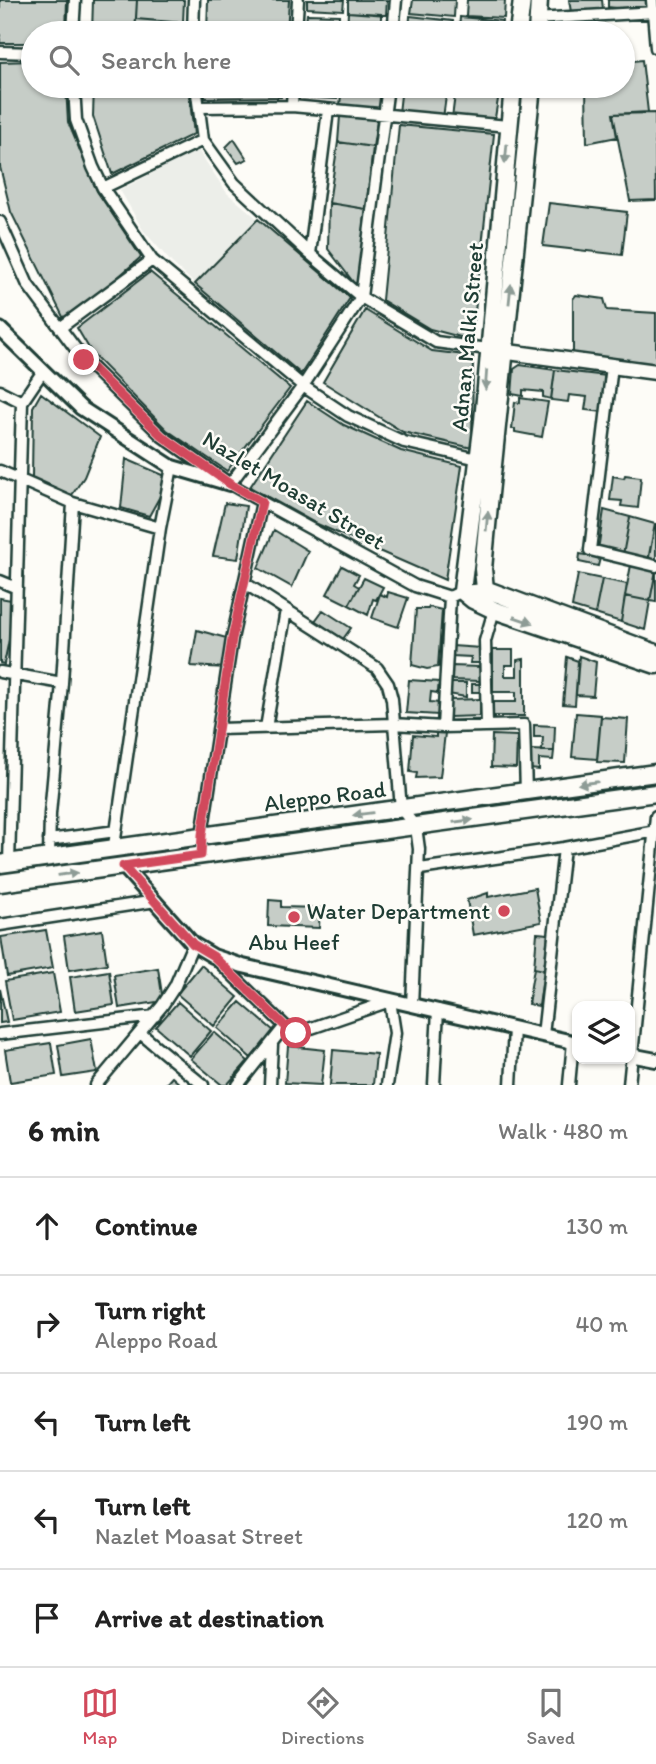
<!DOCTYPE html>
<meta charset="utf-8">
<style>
body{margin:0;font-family:Itim,sans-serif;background:#f2f2f2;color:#222}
.controls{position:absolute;right:21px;bottom:21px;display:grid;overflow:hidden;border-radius:14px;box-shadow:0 2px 5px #0004}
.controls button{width:63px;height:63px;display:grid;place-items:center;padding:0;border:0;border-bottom:2px solid #e0e0e0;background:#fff;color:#222;font:35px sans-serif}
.stop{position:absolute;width:21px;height:21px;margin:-16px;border:5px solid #d1495b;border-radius:50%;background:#fff}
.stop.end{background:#d1495b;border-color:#fff;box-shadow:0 2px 7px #0008}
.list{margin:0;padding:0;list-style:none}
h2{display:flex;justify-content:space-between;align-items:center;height:91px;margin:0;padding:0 28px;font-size:30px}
h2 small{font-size:23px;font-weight:400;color:#767676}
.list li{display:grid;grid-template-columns:46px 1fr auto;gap:21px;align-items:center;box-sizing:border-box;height:98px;padding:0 28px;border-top:2px solid #e0e0e0}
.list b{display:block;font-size:26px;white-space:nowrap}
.list p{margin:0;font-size:23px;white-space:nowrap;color:#767676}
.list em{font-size:23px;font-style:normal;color:#767676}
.icon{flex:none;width:38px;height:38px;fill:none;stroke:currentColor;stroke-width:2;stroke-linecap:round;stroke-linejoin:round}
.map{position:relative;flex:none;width:656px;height:1085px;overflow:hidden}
.search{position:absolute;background:#fff;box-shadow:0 2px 5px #0004;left:21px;right:21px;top:21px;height:77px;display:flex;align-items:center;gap:18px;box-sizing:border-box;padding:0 24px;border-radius:38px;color:#767676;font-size:26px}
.sheet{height:581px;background:#fff}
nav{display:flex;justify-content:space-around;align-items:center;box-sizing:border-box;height:98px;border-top:2px solid #e0e0e0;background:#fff;font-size:19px;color:#767676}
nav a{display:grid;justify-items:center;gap:4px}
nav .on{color:#d1495b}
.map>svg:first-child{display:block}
.built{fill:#eceee9}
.building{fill:#c6cdc7;stroke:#1f3d34;stroke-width:2}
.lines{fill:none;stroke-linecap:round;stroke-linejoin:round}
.minor-casing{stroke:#1f3d34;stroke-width:15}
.tertiary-casing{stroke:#1f3d34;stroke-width:18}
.secondary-casing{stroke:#1f3d34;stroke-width:19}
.primary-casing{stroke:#1f3d34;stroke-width:21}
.minor{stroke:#fdfcf7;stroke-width:10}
.tertiary{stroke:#fdfcf7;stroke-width:12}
.secondary{stroke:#fdfcf7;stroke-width:14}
.primary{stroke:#fdfcf7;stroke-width:16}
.oneway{fill:#8e9c96}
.route{stroke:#d1495b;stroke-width:9}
.poi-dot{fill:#d1495b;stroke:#fdfcf7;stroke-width:2.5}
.labels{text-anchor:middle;stroke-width:5;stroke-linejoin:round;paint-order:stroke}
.street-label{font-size:23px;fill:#1f3d34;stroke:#fdfcf7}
.poi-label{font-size:23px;fill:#1f3d34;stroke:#fdfcf7;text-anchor:end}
</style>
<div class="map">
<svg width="656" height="1085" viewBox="0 0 656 1085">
<rect width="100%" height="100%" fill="#fdfcf7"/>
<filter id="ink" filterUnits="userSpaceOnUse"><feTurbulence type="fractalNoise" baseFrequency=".0143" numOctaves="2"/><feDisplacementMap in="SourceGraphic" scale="14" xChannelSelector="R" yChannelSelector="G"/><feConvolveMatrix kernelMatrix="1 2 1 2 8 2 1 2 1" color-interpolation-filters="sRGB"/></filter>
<g filter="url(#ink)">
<path class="built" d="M198 150 227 193 258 219 195 284 172 263 143 230 120 190Z"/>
<path class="building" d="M0 0H67L66 33H33V43H0Z
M93 0H137L135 33H92Z
M137 0H184L183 23 136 19Z
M208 0H289L287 33H207Z
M307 0H344L343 10 307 8Z
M348 0H387L386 15 348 12Z
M413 0H455L454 17 411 13Z
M467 0H505L504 18 466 16Z
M569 0H602L603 9 571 12Z
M608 0H647L648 12 608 7Z
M348 12 381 14V33H347Z
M307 14 339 15 338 33H305Z
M410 16 453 21 452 33H409Z
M460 17 502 21 501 33H459Z
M136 19 183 23V33H135Z
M642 60 648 112 613 114 617 137 587 143 586 86H623V62Z
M33 61V86H66L68 122 97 191 141 257 66 323 11 212 0 167V62Z
M94 86H188L194 134 112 174 93 116Z
M204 86H283L281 97 205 98Z
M302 86H337V99L301 97Z
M342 86H382L380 115 340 105Z
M402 86 447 89 443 118 399 113Z
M456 87 499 93 494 124 452 118Z
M655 113 656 200 630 201 613 114Z
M378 115 373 147 338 142 340 116Z
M399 125 494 134 472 340 430 329 382 300Z
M234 139 247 159 238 163 226 147Z
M338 142 373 147 366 209 329 203Z
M329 203 366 209 357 287 328 249Z
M549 203 627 212 622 255 543 246Z
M258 219 350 298 301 374 195 284Z
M150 272 290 388 227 471 167 430 93 355 77 328Z
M576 295 604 299 607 310 656 313V365L573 354V299Z
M365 310 432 351 473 356 472 448 403 432 323 382Z
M520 365 555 370 551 399 543 397V392L523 390V396L512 394 514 369Z
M555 370 607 376 602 412 585 410 587 397 569 395 568 402 551 400Z
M41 393 100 437 84 477 72 495 32 477 33 407Z
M520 398 548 402 542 437 515 432V429H512L515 402 520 403Z
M307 401 344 425 401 451 462 466 445 580 315 523 250 487Z
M126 459 170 478 149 516 121 508Z
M625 475 641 477 638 508 621 506 622 501 610 500 613 476 624 478Z
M225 503 246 506 238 559 213 556Z
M604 510 630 517 623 555 598 550Z
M630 517 655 524 648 560 623 555Z
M655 524H656V564L648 563Z
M274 530 308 551 292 587 258 568Z
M580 554 600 558 598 566 579 562Z
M631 565 656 570 650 601 625 596Z
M342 566 359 575 354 584 359 587 349 605 327 594Z
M656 570V602L650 601Z
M578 574 602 579 595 614 572 607Z
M364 578 383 587 376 600 373 599 368 615 349 605Z
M602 579 627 584 621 622 595 614Z
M388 592 408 598 398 627 372 618 380 594 387 597Z
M625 596 650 601 645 630 621 622Z
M0 598 17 601 4 664 0 663Z
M429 607 442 610 438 667 427 669 412 665 416 609H428Z
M323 610 351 628 343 639 315 621Z
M197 630 230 639 226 668 191 666Z
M452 646 481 648V663H470L471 657 452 656Z
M493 650H513V665H505V676H517V660L524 659V716H493V702H516V692H493Z
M579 656 596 662 593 696 576 695Z
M567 657 578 661 575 705 563 704Z
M451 666 481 667V681L450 680Z
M409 680 439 682 438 693 431 692 430 702 439 703 438 715 406 713Z
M448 683H466V697L448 694Z
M472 684H482L481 692H472Z
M480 699V716L450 717V700Z
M576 713 601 715 597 759 572 757Z
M601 717 628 719 625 763 597 762Z
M534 725 555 726 554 751H542L543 737H534Z
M436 732 445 733 440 777 416 778 417 773 410 772 413 735 436 737Z
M492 735 517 736 516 768 491 767Z
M531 750 554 751 553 760 539 759V770L530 769Z
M535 888 541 922 473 935 467 900 488 893V897Z
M269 900 281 901V907L320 908 319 928 268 926Z
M46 930 53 968 7 976 1 937Z
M102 930 107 964 69 970 64 936Z
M537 933 548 934 544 970 534 968Z
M201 965 238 997 214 1026 177 994Z
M158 968 163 1001 119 1008 114 975Z
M534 968 544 970 539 1006 528 1004Z
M109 971 114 1005 75 1011 70 977Z
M53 973 60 1012 12 1020 5 981Z
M0 989 7 1022 0 1023Z
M178 1002 211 1031 190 1056 156 1027Z
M240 1002 274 1031 251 1058 217 1028Z
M214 1032 248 1061 227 1085H222L191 1059Z
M91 1039 97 1072 63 1077 58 1045Z
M51 1043 56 1075 10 1082 5 1050Z
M288 1046 325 1050 321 1085 285 1083Z
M333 1050 376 1054 373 1085H330Z
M172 1077 181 1085H165Z"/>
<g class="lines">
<g class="minor-casing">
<path id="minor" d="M652 0 656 48
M535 19 656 12
M73 33 75 0
M193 33 194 0
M296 33 298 0
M393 33 396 0
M0 52 33 53
M74 86 76 120 93 167 103 188 152 260 303 386 348 416 404 442 478 459
M196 86 203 140 234 183 310 254 361 297 436 342 488 349
M292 106 293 86
M199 107 292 106 508 126
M103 188 203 140
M0 222 28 285 84 360 162 436 230 484 262 502 415 586 450 597 462 591 485 589
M310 254 328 110
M60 328 152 260
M612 366 590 550 656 566
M0 391 22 402
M0 471 73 503 160 528
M230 484 303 386 361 297 388 86
M0 581 17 588
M246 584 377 668 388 684 392 699 401 809 416 827 419 849 412 1005
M0 672 62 683
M487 726 485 641 494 610
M443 727 450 597
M266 728 286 610
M218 729 393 724 443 727 524 725 526 792
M49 840 116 831
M114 846 160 528 172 467
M201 855 202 835 232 639 262 502
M49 856 50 814 62 683 73 503
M9 863 22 402 43 371
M420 869 564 848 656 831
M0 925 156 901
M216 959 285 1026 297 1033 390 1001 395 1033 387 1085
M140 1033 203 1085
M0 1034 155 1016
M543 1035 564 848
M96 1085 162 1006 175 986 193 944
M238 1085 285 1026
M270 1085 272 1045
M434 1085 438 1010
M511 1085 514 1028
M569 1085 573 1042
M629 1085 656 816"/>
</g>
<g class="tertiary-casing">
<path id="tertiary" d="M0 329 81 408 172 467 230 484
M123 866 193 944 213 956 243 966 577 1043
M630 1055 656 1060"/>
</g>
<g class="secondary-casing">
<path id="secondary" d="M494 350 656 372"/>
</g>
<g class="primary-casing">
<path id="primary" d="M518 33 522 0
M537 33 539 0
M513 86 483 421 462 591 473 600 494 610 656 665
M532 86 490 494 483 569 485 589 656 653
M0 864 656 773
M0 883 656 793"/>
</g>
<use href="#minor" class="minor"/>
<use href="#tertiary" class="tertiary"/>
<use href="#secondary" class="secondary"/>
<use href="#primary" class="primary"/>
</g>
<defs><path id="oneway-solid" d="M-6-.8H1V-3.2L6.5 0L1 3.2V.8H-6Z" transform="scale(1.75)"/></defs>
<g class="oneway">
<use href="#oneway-solid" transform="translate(506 154) rotate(95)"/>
<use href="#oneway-solid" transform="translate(510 294) rotate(-84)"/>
<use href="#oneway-solid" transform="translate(486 380) rotate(94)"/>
<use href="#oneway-solid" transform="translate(487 521) rotate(-85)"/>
<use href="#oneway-solid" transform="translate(523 620) rotate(19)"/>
<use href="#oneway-solid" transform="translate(588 783) rotate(172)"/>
<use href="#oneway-solid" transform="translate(363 814) rotate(173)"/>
<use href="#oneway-solid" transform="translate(463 821) rotate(-8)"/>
<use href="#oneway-solid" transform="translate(68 874) rotate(-8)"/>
</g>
</g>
<g class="lines" filter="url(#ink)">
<path class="route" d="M84 360 162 436 230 484 262 502 232 639 202 835 201 855 123 866 193 944 213 956 285 1026 296 1033"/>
</g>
<g class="poi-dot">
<circle cx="504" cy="911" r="7"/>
<circle cx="294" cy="917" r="7"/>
</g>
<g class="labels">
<g class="street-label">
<text transform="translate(467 337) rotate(-85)" y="8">Adnan Malki Street</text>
<text transform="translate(294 490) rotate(31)" y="8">Nazlet Moasat Street</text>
<text transform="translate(325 796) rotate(-7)" y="8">Aleppo Road</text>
</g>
<g class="poi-label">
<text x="490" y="919">Water Department</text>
<text x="294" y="950" text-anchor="middle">Abu Heef</text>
</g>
</g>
</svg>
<div class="controls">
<button><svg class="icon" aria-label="layers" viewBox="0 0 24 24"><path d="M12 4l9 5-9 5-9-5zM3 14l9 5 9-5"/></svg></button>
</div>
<div class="stop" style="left:296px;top:1033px"></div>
<div class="stop end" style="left:84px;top:360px"></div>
<div class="search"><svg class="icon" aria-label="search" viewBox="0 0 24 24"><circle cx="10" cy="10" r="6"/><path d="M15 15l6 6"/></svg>Search here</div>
</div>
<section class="sheet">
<h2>6 min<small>Walk · 480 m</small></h2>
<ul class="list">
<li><svg class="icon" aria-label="ahead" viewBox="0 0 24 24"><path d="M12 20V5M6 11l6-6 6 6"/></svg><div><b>Continue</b></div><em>130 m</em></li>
<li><svg class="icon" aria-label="right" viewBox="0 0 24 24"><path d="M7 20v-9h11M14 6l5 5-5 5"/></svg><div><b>Turn right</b><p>Aleppo Road</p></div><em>40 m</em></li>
<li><svg class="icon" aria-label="left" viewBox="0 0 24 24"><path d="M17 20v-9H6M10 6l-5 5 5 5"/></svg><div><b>Turn left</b></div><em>190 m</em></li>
<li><svg class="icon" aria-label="left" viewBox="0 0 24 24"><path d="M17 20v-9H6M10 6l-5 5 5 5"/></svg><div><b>Turn left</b><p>Nazlet Moasat Street</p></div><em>120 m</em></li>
<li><svg class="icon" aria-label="arrive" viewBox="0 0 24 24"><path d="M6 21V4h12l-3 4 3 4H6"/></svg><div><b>Arrive at destination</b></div></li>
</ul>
</section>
<nav>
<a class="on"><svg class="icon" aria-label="map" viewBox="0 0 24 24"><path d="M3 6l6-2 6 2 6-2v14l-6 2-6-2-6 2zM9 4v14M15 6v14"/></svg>Map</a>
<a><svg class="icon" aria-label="directions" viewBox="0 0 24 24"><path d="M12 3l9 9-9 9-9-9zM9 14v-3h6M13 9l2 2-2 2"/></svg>Directions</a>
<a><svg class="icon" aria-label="saved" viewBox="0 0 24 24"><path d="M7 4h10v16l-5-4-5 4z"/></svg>Saved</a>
</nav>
